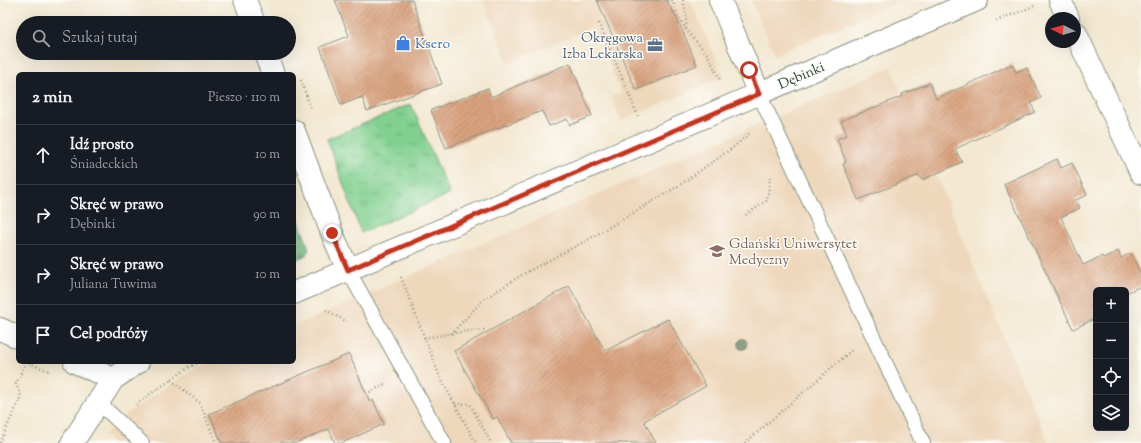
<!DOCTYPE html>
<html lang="pl">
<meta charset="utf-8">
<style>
body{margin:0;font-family:"Sorts Mill Goudy",serif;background:#20242c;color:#f1f3f6}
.controls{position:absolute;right:12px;bottom:12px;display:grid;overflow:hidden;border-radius:6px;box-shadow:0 4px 16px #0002}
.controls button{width:36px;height:36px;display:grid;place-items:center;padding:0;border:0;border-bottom:1px solid #363941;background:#171b24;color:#f1f3f6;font:20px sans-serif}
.compass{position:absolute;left:1045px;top:12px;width:36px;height:36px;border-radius:50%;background:#171b24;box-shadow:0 4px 16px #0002;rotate:275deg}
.stop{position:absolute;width:12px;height:12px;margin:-9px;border:3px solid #c8321e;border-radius:50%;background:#fff}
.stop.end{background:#c8321e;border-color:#fff;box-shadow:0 1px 4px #0008}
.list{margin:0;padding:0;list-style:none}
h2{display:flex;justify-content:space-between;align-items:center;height:52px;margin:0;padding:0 16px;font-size:17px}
h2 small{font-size:13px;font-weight:400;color:#9ea1a6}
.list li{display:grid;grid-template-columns:26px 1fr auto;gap:12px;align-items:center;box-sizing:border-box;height:60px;padding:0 16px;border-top:1px solid #363941}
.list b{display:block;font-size:15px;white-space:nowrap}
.list p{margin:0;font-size:13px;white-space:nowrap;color:#9ea1a6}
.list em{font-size:13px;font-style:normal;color:#9ea1a6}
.icon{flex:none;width:22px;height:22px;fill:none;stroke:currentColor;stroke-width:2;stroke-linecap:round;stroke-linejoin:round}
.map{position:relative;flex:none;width:1141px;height:443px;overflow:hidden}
.search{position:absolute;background:#171b24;box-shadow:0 4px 16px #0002;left:16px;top:16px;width:280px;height:44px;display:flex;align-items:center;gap:10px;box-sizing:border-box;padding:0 14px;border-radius:22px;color:#9ea1a6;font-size:15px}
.panel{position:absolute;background:#171b24;box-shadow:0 4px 16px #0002;left:16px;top:72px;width:280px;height:292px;border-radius:6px}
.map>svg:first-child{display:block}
.built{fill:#eed7bb}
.grass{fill:url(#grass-tufts);stroke:#508662}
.forest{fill:url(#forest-firs);stroke:#447857}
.building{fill:url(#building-hatch)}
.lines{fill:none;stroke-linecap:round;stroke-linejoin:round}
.lane-casing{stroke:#899282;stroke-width:16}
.street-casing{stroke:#899282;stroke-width:24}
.path{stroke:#899282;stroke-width:2.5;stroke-dasharray:1 3;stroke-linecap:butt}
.lane{stroke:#fff;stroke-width:14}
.street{stroke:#fff;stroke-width:22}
.tree{fill:#8c9e87}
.route{stroke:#c8321e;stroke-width:5}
.labels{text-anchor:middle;stroke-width:3;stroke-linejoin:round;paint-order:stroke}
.service-label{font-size:14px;fill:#4e5e75;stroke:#fdfcf7;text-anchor:end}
.shop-label{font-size:14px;fill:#366cbe;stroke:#fdfcf7;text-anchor:start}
.street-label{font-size:14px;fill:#1f3d34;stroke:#fdfcf7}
.education-label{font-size:14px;fill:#785e54;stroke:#fdfcf7;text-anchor:start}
</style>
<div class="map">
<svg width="1141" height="443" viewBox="0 0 1141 443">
<defs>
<pattern id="grass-tufts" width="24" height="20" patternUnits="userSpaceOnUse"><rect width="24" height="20" fill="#81d090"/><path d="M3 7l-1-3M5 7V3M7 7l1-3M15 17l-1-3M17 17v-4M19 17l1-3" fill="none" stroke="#69aa76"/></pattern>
<pattern id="forest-firs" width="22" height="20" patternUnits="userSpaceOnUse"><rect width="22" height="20" fill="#68b27a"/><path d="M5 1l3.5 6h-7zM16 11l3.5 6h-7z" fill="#559265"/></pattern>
<pattern id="building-hatch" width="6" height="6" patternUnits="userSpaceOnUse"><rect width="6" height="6" fill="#daa37f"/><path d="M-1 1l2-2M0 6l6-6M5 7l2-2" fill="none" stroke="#b08669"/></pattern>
</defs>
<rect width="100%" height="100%" fill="#fdfcf7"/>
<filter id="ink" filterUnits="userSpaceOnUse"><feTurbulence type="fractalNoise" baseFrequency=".025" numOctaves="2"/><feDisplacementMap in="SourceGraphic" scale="8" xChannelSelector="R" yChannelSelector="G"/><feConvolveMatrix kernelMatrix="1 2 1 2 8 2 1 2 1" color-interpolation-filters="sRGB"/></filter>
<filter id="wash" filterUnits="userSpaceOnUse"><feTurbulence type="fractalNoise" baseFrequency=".012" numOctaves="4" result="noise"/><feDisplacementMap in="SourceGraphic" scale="16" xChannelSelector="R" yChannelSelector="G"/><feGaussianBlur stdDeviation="0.9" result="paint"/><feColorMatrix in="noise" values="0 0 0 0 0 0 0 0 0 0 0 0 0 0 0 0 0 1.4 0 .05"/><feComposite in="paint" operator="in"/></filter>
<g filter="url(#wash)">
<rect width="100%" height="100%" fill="#f3e8d1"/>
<path class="built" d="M483 0H690L724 77 621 121 611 97 621 92 593 27 509 63Z
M751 0H903L775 55Z
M891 67 1000 329 1049 443H113L104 434 130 411 197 368 210 362H294V326Z"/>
<path class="grass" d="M411 104 450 194 361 233 327 139Z"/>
<path class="forest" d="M294 207 309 249 306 255 294 261Z"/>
<g id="blocks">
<path class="building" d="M335 0H412L442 84 367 111 362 97 341 105 320 47 349 36Z
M597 0H666L676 16 697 65 636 90Z
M570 63 592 116 570 125 567 119 549 126 542 111 446 148 431 110 488 88 491 97Z
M1012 64 1016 72 1027 68 1041 98 1031 103 1035 112 955 149 962 162 922 180 919 175 858 200 843 164 846 162 837 139 847 135 841 121 903 96 902 94 930 83 936 99Z
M1057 159 1061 168 1072 163 1087 195 1076 200 1080 208 1061 217 1083 265 1102 256 1103 258 1118 251 1121 258 1131 253 1141 274V286L1126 293V290H1096V318L1073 329 1004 184Z
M569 286 605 351 668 319 706 386 644 421 656 443H511L497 417 493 419 454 351Z
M349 354 370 402 373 400 384 424 342 443H335L329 429 296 443H222L209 414Z"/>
</g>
</g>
<g filter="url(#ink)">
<use href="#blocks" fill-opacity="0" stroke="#899282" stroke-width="1"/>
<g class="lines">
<g class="lane-casing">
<path id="lane" d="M759 94 923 443
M348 270 444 443
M98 402 142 443"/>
</g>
<g class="street-casing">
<path id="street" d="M245 0 254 23
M720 0 759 94
M1060 0 1068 18
M1075 32 1141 173
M265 53 273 74
M294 131 332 233 348 270
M294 293 977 0
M0 329 18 337
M75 362 113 379
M72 443 113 379 138 362"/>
</g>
<path class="path" d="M672 0 678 15 686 30 708 55 720 80
M683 0 687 18 686 29
M667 1 670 0
M996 21 1034 6
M599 23 638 116
M301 80 311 109
M746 215 766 201 768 195 770 177
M401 277 440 377 476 443
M326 310 347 322
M451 334 483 300 525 273 591 238 680 185 735 146 751 132
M424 338 467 331 485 330
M29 363 49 371
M171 380 200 403 216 443
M366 394 385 384
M136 404 188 368 200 362
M455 404H470L491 443
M0 443 21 396 16 384 25 364
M745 443 853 349"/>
<use href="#lane" class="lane"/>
<use href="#street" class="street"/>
</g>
<circle class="tree" cx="742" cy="345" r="6"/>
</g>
<g class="lines" filter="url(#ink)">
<path class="route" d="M332 233 348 270 759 94 749 70"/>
</g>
<defs>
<g id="shop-bare" transform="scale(1.2)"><path d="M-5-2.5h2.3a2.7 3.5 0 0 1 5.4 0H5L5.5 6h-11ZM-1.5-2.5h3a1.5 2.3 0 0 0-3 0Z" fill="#3f7fe0" stroke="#fdfcf7" stroke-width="2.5" paint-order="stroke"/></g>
<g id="office-bare" transform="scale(1.2)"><path d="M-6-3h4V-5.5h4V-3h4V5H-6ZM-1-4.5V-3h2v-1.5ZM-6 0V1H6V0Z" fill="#5c6f8a" stroke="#fdfcf7" stroke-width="2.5" paint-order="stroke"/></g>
<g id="university-bare" transform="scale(1.2)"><path d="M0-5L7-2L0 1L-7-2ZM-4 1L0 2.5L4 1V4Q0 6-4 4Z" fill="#8d6e63" stroke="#fdfcf7" stroke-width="2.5" paint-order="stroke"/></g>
</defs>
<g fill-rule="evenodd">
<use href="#shop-bare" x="403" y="43"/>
<use href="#office-bare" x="655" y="45"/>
<use href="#university-bare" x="717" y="251"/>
</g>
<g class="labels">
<g class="service-label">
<text x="643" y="42">Okręgowa<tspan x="643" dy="16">Izba Lekarska</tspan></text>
</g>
<g class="shop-label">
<text x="415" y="48">Ksero</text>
</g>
<g class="street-label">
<text transform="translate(801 75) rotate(-23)" y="5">Dębinki</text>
</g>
<g class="education-label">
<text x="729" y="248">Gdański Uniwersytet<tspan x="729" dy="16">Medyczny</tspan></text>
</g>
</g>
</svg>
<div class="controls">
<button>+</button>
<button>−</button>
<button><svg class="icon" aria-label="locate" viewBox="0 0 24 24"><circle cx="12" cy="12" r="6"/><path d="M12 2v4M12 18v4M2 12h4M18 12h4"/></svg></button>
<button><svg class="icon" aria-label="layers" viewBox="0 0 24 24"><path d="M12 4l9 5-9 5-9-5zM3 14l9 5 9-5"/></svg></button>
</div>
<svg class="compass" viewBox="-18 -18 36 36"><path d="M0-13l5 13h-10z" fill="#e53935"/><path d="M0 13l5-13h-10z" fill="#9ea1a6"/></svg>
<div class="stop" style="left:749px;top:70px"></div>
<div class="stop end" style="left:332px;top:233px"></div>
<div class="search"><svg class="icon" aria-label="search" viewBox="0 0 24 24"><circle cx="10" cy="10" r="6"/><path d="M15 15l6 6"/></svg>Szukaj tutaj</div>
<section class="panel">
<h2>2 min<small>Pieszo · 110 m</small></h2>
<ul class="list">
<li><svg class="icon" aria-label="ahead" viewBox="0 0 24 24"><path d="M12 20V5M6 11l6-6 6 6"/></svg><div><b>Idź prosto</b><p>Śniadeckich</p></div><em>10 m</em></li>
<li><svg class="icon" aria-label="right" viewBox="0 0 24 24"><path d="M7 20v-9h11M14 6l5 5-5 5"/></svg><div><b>Skręć w prawo</b><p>Dębinki</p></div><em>90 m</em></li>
<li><svg class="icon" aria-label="right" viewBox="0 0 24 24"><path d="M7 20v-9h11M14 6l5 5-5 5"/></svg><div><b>Skręć w prawo</b><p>Juliana Tuwima</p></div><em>10 m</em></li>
<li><svg class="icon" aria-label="arrive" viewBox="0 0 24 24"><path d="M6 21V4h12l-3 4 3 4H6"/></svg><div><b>Cel podróży</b></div></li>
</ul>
</section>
</div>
